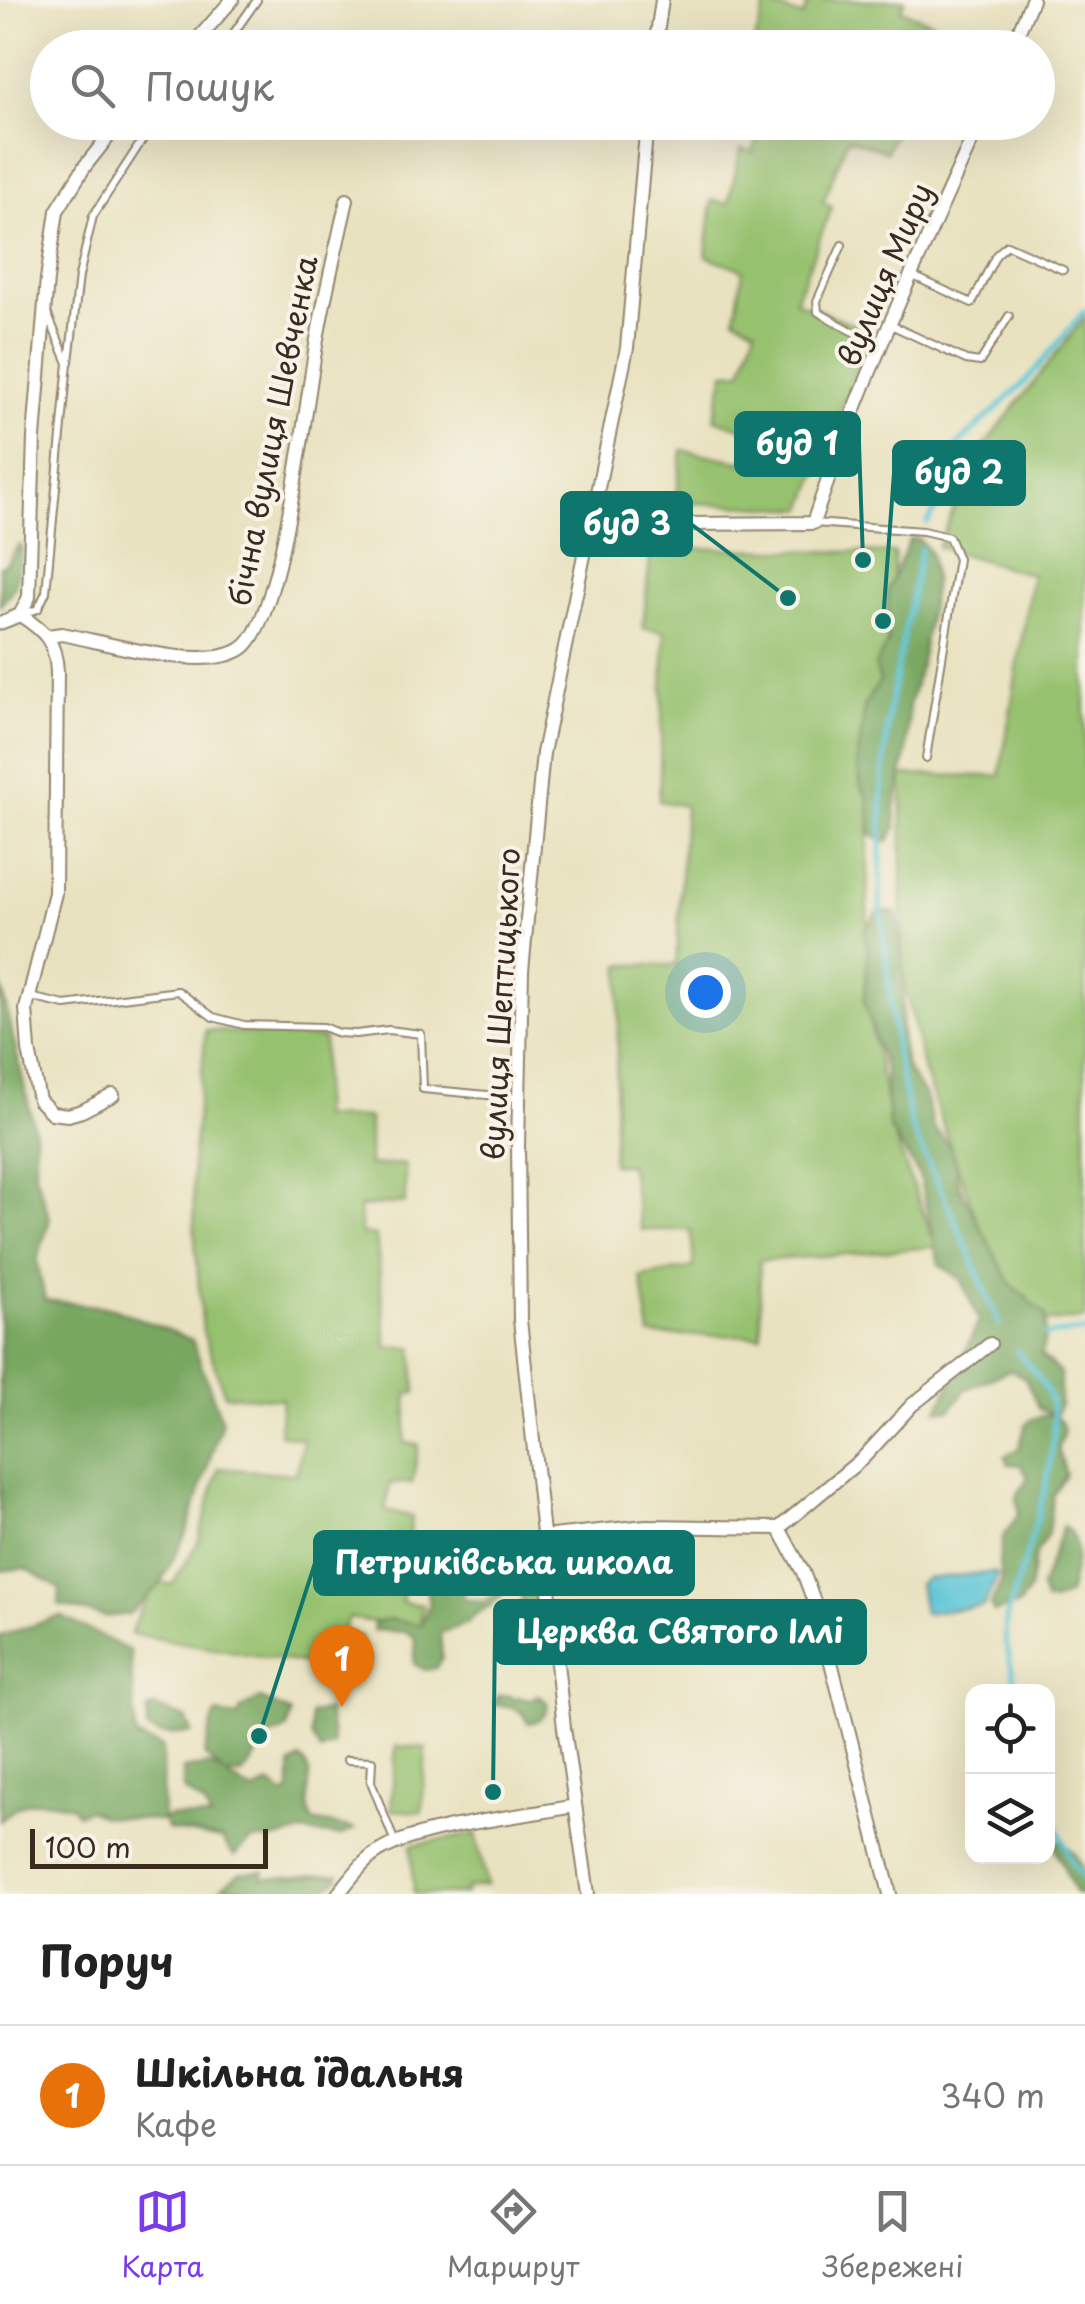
<!DOCTYPE html>
<html lang="uk">
<meta charset="utf-8">
<style>
body{margin:0;font-family:"Playpen Sans",sans-serif;background:#f2f2f2;color:#222}
.controls{position:absolute;right:30px;bottom:30px;display:grid;overflow:hidden;border-radius:20px;box-shadow:0 10px 40px #0002}
.controls button{width:90px;height:90px;display:grid;place-items:center;padding:0;border:0;border-bottom:2px solid #e0e0e0;background:#fff;color:#222;font:50px sans-serif}
.scale{position:absolute;left:30px;bottom:25px;width:238px;box-sizing:border-box;padding-left:10px;border:5px solid #3b2a1e;border-top:0;font-size:28px;line-height:35px;white-space:nowrap;color:#3b2a1e;-webkit-text-stroke:8px #f7f3e8;paint-order:stroke}
.you{position:absolute;left:705px;top:992px;width:35px;height:35px;margin:-25px;border:8px solid #fff;border-radius:50%;background:#1a73e8;box-shadow:0 0 0 15px #1a73e833}
.badge{display:grid;place-items:center;width:65px;height:65px;border-radius:50%;background:#7c3aed;color:#fff;font-size:32px;font-weight:700}
.pin{position:absolute;translate:-50% -82px;filter:drop-shadow(0 2px 5px #0008)}
.pin::after{content:'';position:absolute;top:52px;width:35px;height:30px;background:inherit;clip-path:polygon(0 0,100% 0,50% 100%)}
.list{margin:0;padding:0;list-style:none}
h2{display:flex;justify-content:space-between;align-items:center;height:130px;margin:0;padding:0 40px;font-size:42px}
h2 small{font-size:32px;font-weight:400;color:#767676}
.list li{display:grid;grid-template-columns:65px 1fr auto;gap:30px;align-items:center;box-sizing:border-box;height:140px;padding:0 40px;border-top:2px solid #e0e0e0}
.list b{display:block;font-size:38px;white-space:nowrap}
.list p{margin:0;font-size:32px;white-space:nowrap;color:#767676}
.list em{font-size:32px;font-style:normal;color:#767676}
.icon{flex:none;width:55px;height:55px;fill:none;stroke:currentColor;stroke-width:2;stroke-linecap:round;stroke-linejoin:round}
.map{position:relative;flex:none;width:1085px;height:1894px;overflow:hidden}
.search{position:absolute;background:#fff;box-shadow:0 10px 40px #0002;left:30px;right:30px;top:30px;height:110px;display:flex;align-items:center;gap:25px;box-sizing:border-box;padding:0 35px;border-radius:55px;color:#767676;font-size:38px}
.sheet{height:270px;background:#fff}
nav{display:flex;justify-content:space-around;align-items:center;box-sizing:border-box;height:140px;border-top:2px solid #e0e0e0;background:#fff;font-size:28px;color:#767676}
nav a{display:grid;justify-items:center;gap:5px}
nav .on{color:#7c3aed}
.map>svg:first-child{display:block}
.green{fill:#96c16e;stroke:#687646;stroke-width:2.5}
.forest{fill:#78a761;stroke:#5a6840;stroke-width:2.5}
.water{fill:#5bc5d6;stroke:#4b787a;stroke-width:2.5}
.lines{fill:none;stroke-linecap:round;stroke-linejoin:round}
.stream{stroke:#5bc5d6;stroke-width:5}
.service-casing{stroke:#92866f;stroke-width:10}
.minor-casing{stroke:#92866f;stroke-width:16}
.service{stroke:#fff;stroke-width:6}
.minor{stroke:#fff;stroke-width:12}
.labels{text-anchor:middle;stroke-width:8;stroke-linejoin:round;paint-order:stroke}
.street-label{font-size:30px;fill:#3b2a1e;stroke:#f7f3e8}
.leader{fill:none;stroke:#0f766e;stroke-width:4}
.callout-dot{fill:#0f766e;stroke:#f7f3e8;stroke-width:4}
.callout{fill:#0f766e;stroke:#0f766e;stroke-width:4}
.callout-label{font-size:32px;text-anchor:middle;font-weight:bold;fill:#fff}
</style>
<div class="map">
<svg width="1085" height="1894" viewBox="0 0 1085 1894">
<rect width="100%" height="100%" fill="#f7f3e8"/>
<filter id="ink" filterUnits="userSpaceOnUse"><feTurbulence type="fractalNoise" baseFrequency=".01" numOctaves="2"/><feDisplacementMap in="SourceGraphic" scale="20" xChannelSelector="R" yChannelSelector="G"/><feConvolveMatrix kernelMatrix="1 2 1 2 8 2 1 2 1" color-interpolation-filters="sRGB"/></filter>
<filter id="wash" filterUnits="userSpaceOnUse"><feTurbulence type="fractalNoise" baseFrequency=".0048" numOctaves="4" result="noise"/><feDisplacementMap in="SourceGraphic" scale="40" xChannelSelector="R" yChannelSelector="G"/><feGaussianBlur stdDeviation="2.25" result="paint"/><feColorMatrix in="noise" values="0 0 0 0 0 0 0 0 0 0 0 0 0 0 0 0 0 1.4 0 .05"/><feComposite in="paint" operator="in"/></filter>
<g filter="url(#wash)">
<rect width="100%" height="100%" fill="#e9e2c0"/>
<path class="green" d="M809 0H905L901 10 991 46 753 47 766 4 803 17Z
M763 123H900L886 152 848 138 823 202 832 207 795 301 870 331 804 509 676 502 682 450 744 462 750 431 714 419 725 372 742 371 756 328 735 318 743 270 706 256 712 200 728 204 741 149 753 152Z
M1085 317V1319L1014 1324 924 1072 902 972V775L1000 776 1032 575 938 547 974 459Z
M651 547 895 553 868 843 867 1008 893 1133 936 1247 759 1261 761 1336 650 1335 641 1277 694 1267 691 1230H641L629 1164H612L621 965H676L685 806 659 801 665 632 643 628Z
M206 1030 324 1038 321 1117 369 1118V1166L405 1164V1203L359 1207 361 1234 376 1236 387 1347H413L416 1393 408 1394 405 1443 419 1445 412 1483H390L385 1511 412 1516 402 1602 423 1605 419 1629 348 1618 343 1632 361 1637 353 1672 131 1634C135 1614 147 1604 153 1584H173L198 1542 219 1468 296 1474 303 1439 279 1434 282 1399 225 1395 203 1332 195 1241 192 1164Z
M396 1746 426 1748 422 1812 391 1810Z
M476 1834 487 1885 466 1888V1894H414L411 1845Z"/>
<path class="forest" d="M910 539H919L931 554 934 582 921 662 909 706 907 749 895 808 896 827 888 842 871 835 868 798 861 787 857 763 865 704 880 681 875 666 888 642V590Z
M19 545 22 548 15 586 0 606V566L5 565Z
M879 911 897 913 904 977 901 1035 906 1068 925 1096 933 1127 952 1149 960 1188 1010 1283 1045 1315 1046 1335 1041 1355 1060 1373V1405L1055 1416C1068 1427 1064 1433 1058 1448L1066 1475 1053 1495 1048 1533 1035 1556 1029 1590 1019 1605 994 1612 990 1605 1002 1581 999 1564 1003 1537 1019 1513 1017 1496 1028 1477 1021 1465 1008 1464 1005 1456 1019 1449C1026 1424 1024 1416 1052 1415L1039 1409 1025 1378 1010 1370 966 1389 950 1410H938L979 1321 962 1281 939 1264 919 1175 889 1127 885 1070 864 1001 868 952 864 930Z
M0 941V981L35 1132V1173L50 1219 37 1260 45 1300 113 1308 192 1340 222 1421 186 1534 159 1586 129 1614 105 1617 59 1605 60 1589 25 1568 0 1571Z
M1063 1526C1085 1540 1074 1571 1068 1594L1053 1602H1045L1041 1587Z
M518 1576 527 1577 533 1583 539 1611 526 1617 521 1608 522 1592 514 1590 503 1593C496 1608 475 1609 468 1623L440 1633 442 1657 437 1668 425 1670 414 1664 416 1639 407 1632 373 1630 374 1623 390 1619 421 1625 429 1605 427 1590C436 1580 450 1581 462 1582L463 1599 484 1602 493 1596 495 1583Z
M61 1616 130 1651 136 1737 162 1747 163 1820 170 1816 211 1819 204 1806 183 1790V1769L209 1765 223 1773 204 1755C211 1739 206 1733 216 1714L238 1717 241 1709 261 1699 291 1713 287 1729 257 1744 256 1758 242 1775H226L253 1792 270 1784 284 1795 290 1791V1766L300 1759C316 1775 307 1782 308 1802 308 1809 311 1815 312 1821L354 1829 340 1836 302 1832 272 1840H252L234 1856 222 1839 168 1830 163 1821 103 1816 88 1810 77 1814 72 1806C39 1799 25 1796 0 1821V1636Z
M498 1695 510 1696 514 1701 518 1697 529 1700 540 1695 548 1704C547 1716 540 1722 528 1723 525 1709 508 1705 495 1704Z
M154 1707 186 1718 192 1733 161 1735 147 1729 148 1709Z
M328 1710 333 1745 320 1751 311 1736 310 1714Z
M1057 1841C1079 1850 1085 1872 1085 1894H1076L1054 1846Z
M264 1871 262 1878 339 1874 338 1879 319 1894H270L222 1887 240 1873Z"/>
<path class="water" d="M993 1572 998 1575 983 1606 924 1613 919 1584 925 1579Z"/>
<g class="lines">
<path class="stream" d="M927 523 952 483 951 455 958 445 1027 380 1085 310
M921 548 889 710 883 777 880 901 896 1052 912 1129 958 1226 999 1324
M1046 1335 1085 1331
M1017 1692 1005 1638 1006 1619C1022 1566 1068 1446 1049 1395 1043 1380 1027 1364 1017 1351
M1048 1807 1072 1862 1085 1881"/>
</g>
</g>
<g filter="url(#ink)">
<g class="lines">
<g class="service-casing">
<path id="service" d="M233 34 257 0
M842 245 817 301 818 312 880 347
M911 275 972 303 996 255 1007 245 1063 270
M891 325 966 360 980 362 1009 316
M69 362 79 276 93 216 154 122
M813 523 923 531 949 537 958 559 926 758
M20 615 38 609 46 592 68 363 47 313
M30 997 65 1005 178 991 213 1017 244 1025 323 1027 338 1033 356 1034 389 1030 421 1034 423 1089 519 1098
M347 1760 372 1761 371 1782 396 1845"/>
</g>
<g class="minor-casing">
<path id="minor" d="M190 48 232 0
M655 48 662 0
M1012 48 1032 0
M593 512 687 524 813 523C859 386 920 254 980 122
M20 615C45 631 56 642 57 672L55 893 26 1009 29 1050 39 1100 52 1113 68 1115 82 1111 113 1095
M0 623 20 615 29 597 34 437 47 279 57 211 85 166 120 122
M48 636 62 634C105 642 203 673 241 649 283 624 307 390 318 334 326 289 337 245 347 200
M779 1528 803 1572 819 1615 890 1894
M543 1537 646 1526 779 1528 863 1458 912 1405 990 1344
M338 1894C349 1881 361 1863 375 1854 419 1824 520 1818 573 1806
M588 1894 564 1728 520 1320 518 1145 522 971 543 753 627 348 647 122"/>
</g>
<use href="#service" class="service"/>
<use href="#minor" class="minor"/>
</g>
</g>
<g class="labels">
<g class="street-label">
<text transform="translate(886 275) rotate(-67)" y="10">вулиця Миру</text>
<text transform="translate(274 431) rotate(-79)" y="10">бічна вулиця Шевченка</text>
<text transform="translate(502 1004) rotate(-87)" y="10">вулиця Шептицького</text>
</g>
</g>
<path class="leader" d="M863 560L859 444M883 621L894 473M788 598L691 524M259 1736L315 1563M493 1792L495 1632"/>
<g class="callout-dot">
<circle cx="863" cy="560" r="10"/>
<circle cx="883" cy="621" r="10"/>
<circle cx="788" cy="598" r="10"/>
<circle cx="259" cy="1736" r="10"/>
<circle cx="493" cy="1792" r="10"/>
</g>
<g class="callout">
<rect x="736" y="413" width="123" height="62" rx="10"/>
<rect x="894" y="442" width="130" height="62" rx="10"/>
<rect x="562" y="493" width="129" height="62" rx="10"/>
<rect x="315" y="1532" width="378" height="62" rx="10"/>
<rect x="495" y="1601" width="370" height="62" rx="10"/>
</g>
<g class="callout-label">
<text x="797" y="455">буд 1</text>
<text x="959" y="484">буд 2</text>
<text x="627" y="535">буд 3</text>
<text x="504" y="1574">Петриківська школа</text>
<text x="680" y="1643">Церква Святого Іллі</text>
</g>
</svg>
<div class="controls">
<button><svg class="icon" aria-label="locate" viewBox="0 0 24 24"><circle cx="12" cy="12" r="6"/><path d="M12 2v4M12 18v4M2 12h4M18 12h4"/></svg></button>
<button><svg class="icon" aria-label="layers" viewBox="0 0 24 24"><path d="M12 4l9 5-9 5-9-5zM3 14l9 5 9-5"/></svg></button>
</div>
<div class="scale">100 m</div>
<div class="you"></div>
<div class="pin badge" style="left:342px;top:1707px;background:#e8710a">1</div>
<div class="search"><svg class="icon" aria-label="search" viewBox="0 0 24 24"><circle cx="10" cy="10" r="6"/><path d="M15 15l6 6"/></svg>Пошук</div>
</div>
<section class="sheet">
<h2>Поруч<small></small></h2>
<ul class="list">
<li><span class="badge" style="background:#e8710a">1</span><div><b>Шкільна їдальня</b><p>Кафе</p></div><em>340 m</em></li>
</ul>
</section>
<nav>
<a class="on"><svg class="icon" aria-label="map" viewBox="0 0 24 24"><path d="M3 6l6-2 6 2 6-2v14l-6 2-6-2-6 2zM9 4v14M15 6v14"/></svg>Карта</a>
<a><svg class="icon" aria-label="directions" viewBox="0 0 24 24"><path d="M12 3l9 9-9 9-9-9zM9 14v-3h6M13 9l2 2-2 2"/></svg>Маршрут</a>
<a><svg class="icon" aria-label="saved" viewBox="0 0 24 24"><path d="M7 4h10v16l-5-4-5 4z"/></svg>Збережені</a>
</nav>
